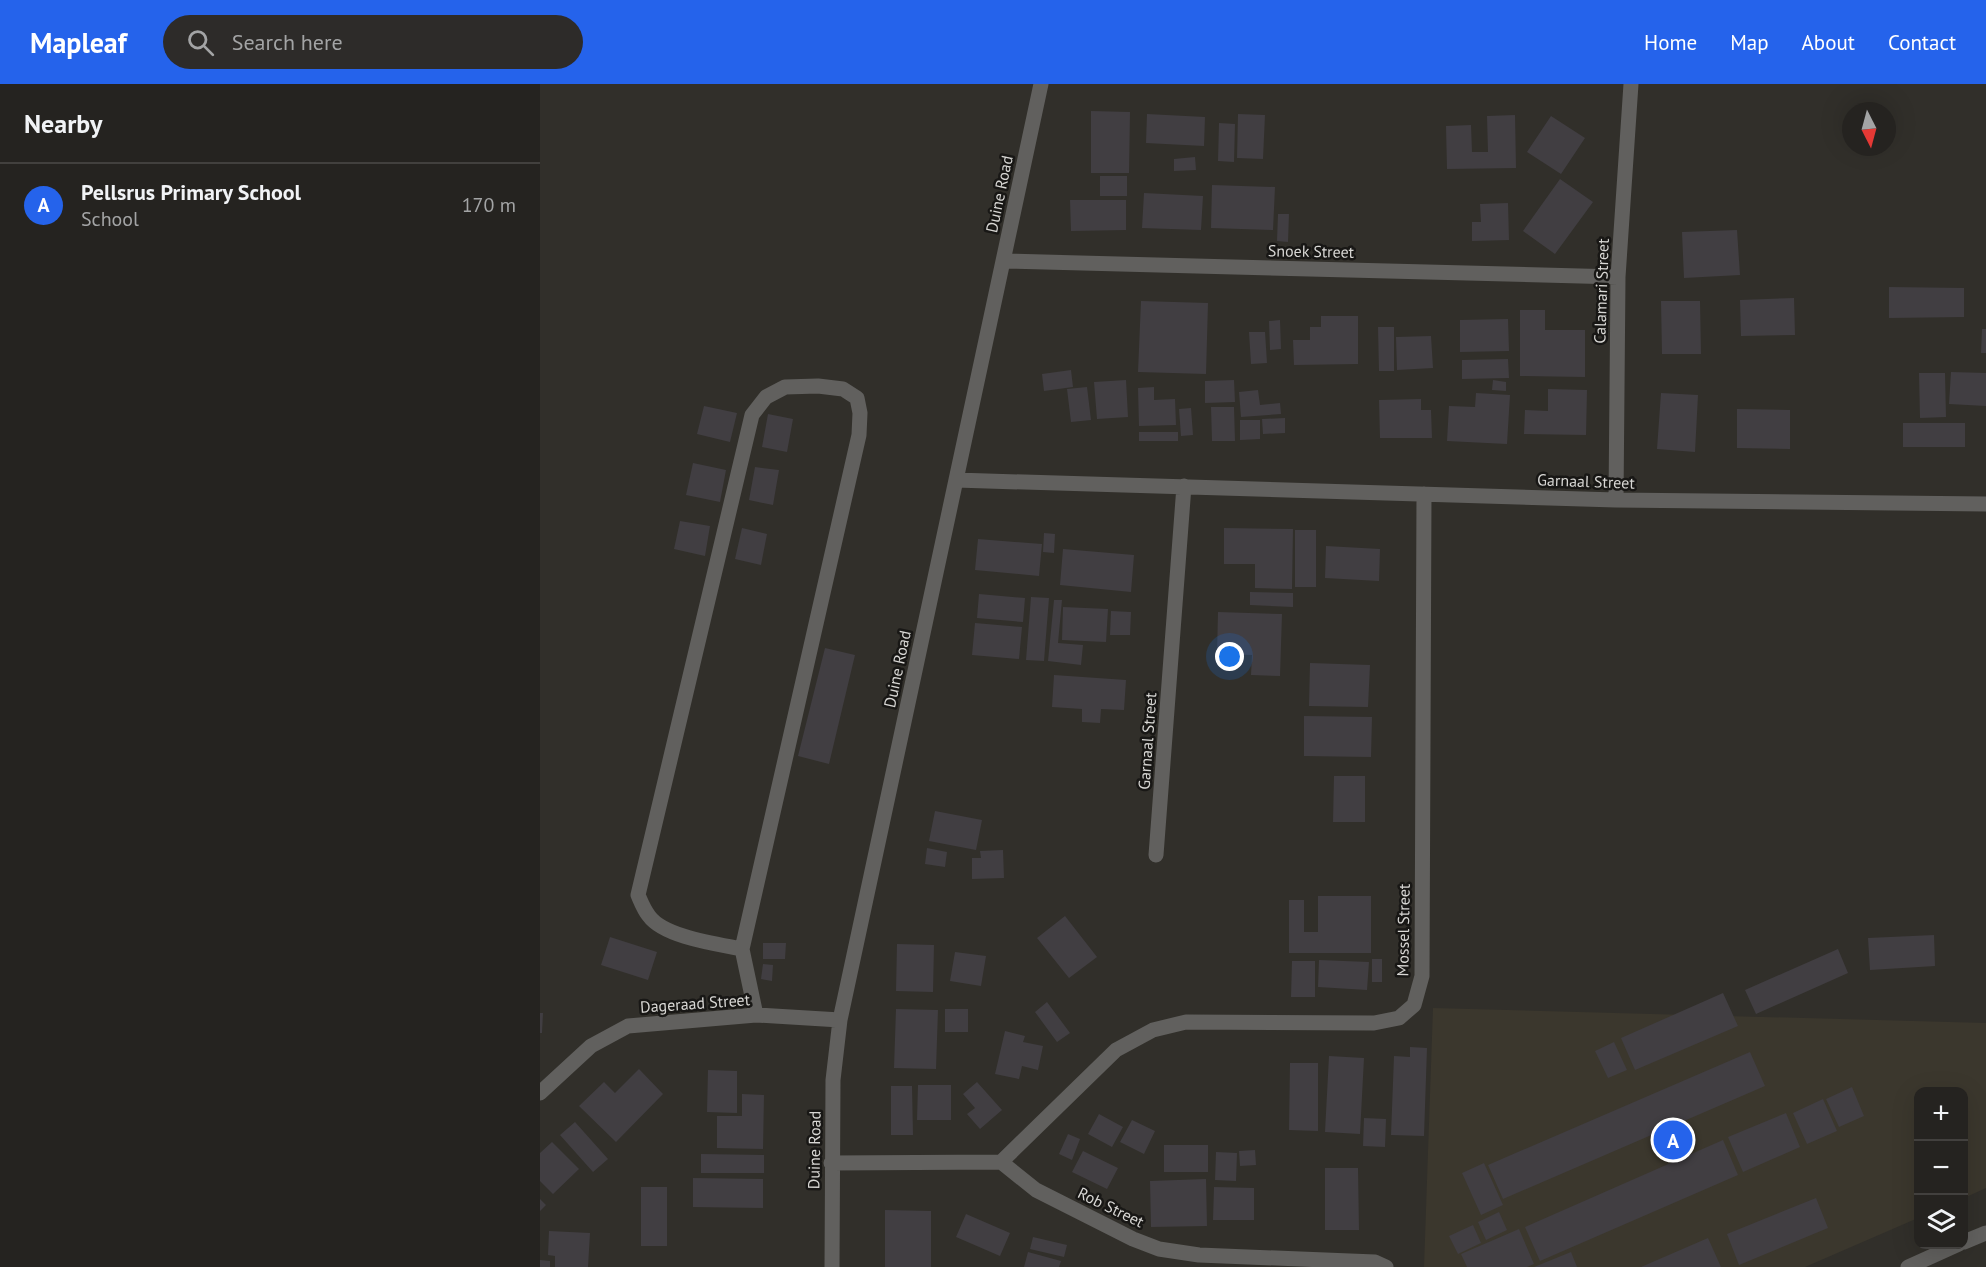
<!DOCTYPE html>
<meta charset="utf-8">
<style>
body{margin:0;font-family:"PT Sans",sans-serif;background:#2d2b29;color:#f1f3f6}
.controls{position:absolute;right:18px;bottom:18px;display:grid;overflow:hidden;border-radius:12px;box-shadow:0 6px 24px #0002}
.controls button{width:54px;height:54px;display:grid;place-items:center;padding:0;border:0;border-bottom:2px solid #42403e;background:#252320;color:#f1f3f6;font:30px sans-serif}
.compass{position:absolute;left:1302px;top:18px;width:54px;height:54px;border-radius:50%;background:#252320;box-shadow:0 6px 24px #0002;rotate:174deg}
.you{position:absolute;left:690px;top:573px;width:21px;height:21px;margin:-15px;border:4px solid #fff;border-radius:50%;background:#1a73e8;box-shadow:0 0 0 9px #1a73e833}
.badge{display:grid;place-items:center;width:39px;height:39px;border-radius:50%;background:#2563eb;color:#fff;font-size:20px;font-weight:700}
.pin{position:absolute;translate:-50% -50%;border:3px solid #fff;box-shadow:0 2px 6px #0006}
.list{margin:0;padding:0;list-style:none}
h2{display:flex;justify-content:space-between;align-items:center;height:78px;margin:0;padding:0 24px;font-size:26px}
h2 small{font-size:20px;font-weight:400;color:#a3a4a5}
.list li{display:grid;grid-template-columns:39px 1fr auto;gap:18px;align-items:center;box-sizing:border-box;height:84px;padding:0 24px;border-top:2px solid #42403e}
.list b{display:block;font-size:22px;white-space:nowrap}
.list p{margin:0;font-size:20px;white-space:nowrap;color:#a3a4a5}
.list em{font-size:20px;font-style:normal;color:#a3a4a5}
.icon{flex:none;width:33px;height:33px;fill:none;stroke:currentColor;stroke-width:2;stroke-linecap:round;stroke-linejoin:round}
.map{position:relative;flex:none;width:1446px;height:1183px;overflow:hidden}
header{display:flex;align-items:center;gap:36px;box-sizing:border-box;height:84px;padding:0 30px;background:#2563eb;color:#fff}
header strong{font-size:28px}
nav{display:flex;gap:33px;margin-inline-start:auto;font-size:21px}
.search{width:420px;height:54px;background:#2d2b29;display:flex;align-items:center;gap:15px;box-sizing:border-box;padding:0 21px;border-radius:33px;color:#a3a4a5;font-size:22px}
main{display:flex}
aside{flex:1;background:#252320}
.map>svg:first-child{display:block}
.built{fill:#3b372d}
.building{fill:#413e42}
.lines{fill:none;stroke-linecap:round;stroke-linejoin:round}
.minor{stroke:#61605e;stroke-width:15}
.labels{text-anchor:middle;stroke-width:5;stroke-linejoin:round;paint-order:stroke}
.street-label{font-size:16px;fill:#d8d7d4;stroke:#181715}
</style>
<header>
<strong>Mapleaf</strong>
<div class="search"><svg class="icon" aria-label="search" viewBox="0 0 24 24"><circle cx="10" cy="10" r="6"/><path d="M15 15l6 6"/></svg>Search here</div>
<nav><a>Home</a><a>Map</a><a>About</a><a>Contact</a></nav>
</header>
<main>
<aside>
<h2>Nearby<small></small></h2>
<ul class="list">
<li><span class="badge">A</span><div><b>Pellsrus Primary School</b><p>School</p></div><em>170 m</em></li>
</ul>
</aside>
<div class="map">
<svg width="1446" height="1183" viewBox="0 0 1446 1183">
<rect width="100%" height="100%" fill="#312f2a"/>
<path class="built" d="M893 924 1446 939V1104L1424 1114V1008H1378V1134L1265 1183H884Z"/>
<path class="building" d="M551 27 590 28 589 89H551Z
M607 30 665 33 664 62 606 59Z
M698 30 725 31 723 75 697 74Z
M975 31 976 84 907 85 906 42 931 41 932 68H948L947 32Z
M1011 32 1045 54 1021 90 987 68Z
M679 39 695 40 694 78 678 77Z
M655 73 656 86 634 87V75Z
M560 92H587V112H560Z
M1020 95 1053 118 1015 170 983 147Z
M672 101 735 103 733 146 671 144Z
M604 109 663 112 661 146 602 144Z
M530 116H586V146L531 147Z
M968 119 969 156 932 157V138H941L940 120Z
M738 130H749L748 158 737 157Z
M1197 146 1200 191 1144 194 1142 148Z
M1349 203 1424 204V233L1349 234Z
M1254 214 1255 251 1201 252 1200 216Z
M601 217 668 219 666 290 598 288Z
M1121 217H1160L1161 270H1122Z
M980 226H1005V246H1045V293L980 292Z
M781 232H818V280L754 281 753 256H770V243H781Z
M968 235 969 267 920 268V236Z
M740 236 741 265 730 266 729 237Z
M838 243H854V287H839Z
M1442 245H1446V269H1441Z
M709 248H725L727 279 711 280Z
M891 252 893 284 857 286 856 253Z
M968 275 969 294 922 295V276Z
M531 286 533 303 504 307 502 290Z
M1411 288 1446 289V322L1409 320Z
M1379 289H1405L1406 333 1380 334Z
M586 296 588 333 557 335 554 298Z
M694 296 695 318 665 319V297Z
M953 296 966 298V307L952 306Z
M547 303 551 336 531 338 527 305Z
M614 303V316L635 315 636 341 599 342 598 304Z
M1008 305 1047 306 1046 351 984 350 985 326 1008 327Z
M718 306 720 321 740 319 741 330 701 333 699 308Z
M936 309 970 311 967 360 907 357 909 322 935 323Z
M1121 309 1158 311 1155 368 1117 365Z
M881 315V326H891L892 354H840L839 316Z
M164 322 197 329 190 358 157 350Z
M671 323H694L695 357H672Z
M651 324 653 351 641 352 639 325Z
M1197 325 1250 326V365L1197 364Z
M228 330 253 335 247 368 222 363Z
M745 334V349L723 350 722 335Z
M700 336H720V355L700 356Z
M1363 339H1425V363H1363Z
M599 348H638V357H599Z
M153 379 186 386 180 418 146 411Z
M215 383 239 386 233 421 209 416Z
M140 437 170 442 165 472 134 465Z
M202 444 227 450 221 481 195 475Z
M684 444 753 445 752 505 715 504V480H684Z
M755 446H776V503H755Z
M504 449 515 450 514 469 503 468Z
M438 455 502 460 499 492 435 486Z
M786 462 840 465 839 497 785 494Z
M523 465 594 471 591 508 520 501Z
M710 508 753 509V523L710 521Z
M439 510 485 514 483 538 437 534Z
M491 513 509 514 504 577 486 576Z
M514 516H522L518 559 543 561 541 581 508 577Z
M523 523 568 525 566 558 522 556Z
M571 527 591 528 590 551H570Z
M678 528 742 530 740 592 711 591 712 571 677 570Z
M435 539 482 543 479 575 432 571Z
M285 564 315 571 289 680 258 672Z
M770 579 830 581 828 623 769 622Z
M514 591 586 596 584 626 561 625 560 639 542 638V625L512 623Z
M764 632 832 633 831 673 764 672Z
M794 692H825V738H793Z
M395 727 442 736 436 766 389 757Z
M387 764 407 768 405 783 385 780Z
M463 766 464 794 432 795V774H441L440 767Z
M778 812H831V869H749V816H764V848H778Z
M525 832 557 873 529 894 497 854Z
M1394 851 1395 882 1330 886 1328 854Z
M70 853 117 868 108 896 61 881Z
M223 859H246L245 875H223Z
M357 860 394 861 393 908 356 907Z
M1298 865 1308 889 1216 930 1205 906Z
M415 868 446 872 441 902 410 897Z
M832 875H842V898H832Z
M779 876 829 878 827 906 778 903Z
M752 877H775V913H751Z
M223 880 233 881 232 897 221 895Z
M1183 909 1198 942 1095 986 1081 954Z
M507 918 530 949 517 958 495 928Z
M356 925 398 926 396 985 354 984Z
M405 925H428V948H405Z
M0 929H3L2 949H0Z
M465 947 485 952 483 958 503 962 498 986 482 982 479 995 455 990Z
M1074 958 1087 986 1068 994 1055 967Z
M870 963 887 964 884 1052 851 1051 854 972 870 973Z
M1210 968 1225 1002 963 1115 948 1081Z
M789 972 824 974 820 1050 785 1048Z
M750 979H778V1047L749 1046Z
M99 985 123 1010 76 1058 39 1022 64 998 75 1009Z
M168 986 197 987V1029L167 1028Z
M437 998 462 1026 440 1045 427 1030 435 1024 423 1010Z
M378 1001H411V1036H377Z
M351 1002H372L373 1051H351Z
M1312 1003 1324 1032 1299 1043 1286 1015Z
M202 1010 224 1011 223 1065 177 1064V1032H202Z
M1283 1015 1297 1047 1267 1060 1253 1029Z
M1246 1029 1260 1063 1203 1088 1188 1053Z
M559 1030 583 1043 572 1063 548 1050Z
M824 1034 846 1035 845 1063 823 1062Z
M592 1036 615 1047 604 1070 580 1058Z
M35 1038 68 1075 53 1088 20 1051Z
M528 1050 540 1055 532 1076 519 1070Z
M1183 1056 1198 1091 1000 1177 985 1143Z
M12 1058 39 1085 13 1110 0 1097V1069Z
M624 1061H668V1088H624Z
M715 1066 716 1081 700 1082 699 1067Z
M543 1067 578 1084 567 1105 532 1088Z
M676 1068 697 1069 696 1097 675 1096Z
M161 1070 224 1071V1089H161Z
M944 1079 963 1121 941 1131 922 1089Z
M785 1084H818L819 1146H785Z
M153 1094 223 1095V1124L153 1123Z
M666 1095 667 1142 611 1143 610 1097Z
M101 1103H127V1162H101Z
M674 1103 714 1104V1136H673Z
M1276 1114 1288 1144 1199 1181 1187 1150Z
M0 1115 6 1121 0 1127Z
M345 1126 391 1127V1183H345Z
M959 1128 967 1146 946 1156 938 1138Z
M426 1130 470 1149 460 1172 416 1153Z
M933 1141 941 1159 918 1170 909 1152Z
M979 1145 994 1180 987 1183H927L921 1170Z
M9 1147 50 1149 48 1183H15V1172L8 1171Z
M493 1153 527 1161 524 1173 490 1165Z
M1168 1154 1181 1183H1101Z
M488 1168 521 1177 519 1183H484Z
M1031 1168 1037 1183H994Z
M0 1176 10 1177V1183H0Z"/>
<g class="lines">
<path class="minor" d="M464 177 1078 193
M416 396 1076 416 1446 420
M1076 416 1078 193 1091 0
M616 771 644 402
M202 865C177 860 124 853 109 832 104 826 101 818 98 811L212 331 226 313 245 303 278 302 303 305 317 314 320 329 319 351 202 865 216 931
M0 1009 51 962 88 942 216 931 300 936
M461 1078 576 966 613 946 646 938 834 939 859 934 874 921 882 892 884 410
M291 1079 461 1078 496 1106 593 1155 619 1165 659 1171 835 1178 846 1183
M1424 1158 1446 1149
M292 1183 293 996 300 936 501 0
M1368 1183 1419 1160"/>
</g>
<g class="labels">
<g class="street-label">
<text transform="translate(459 110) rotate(-78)" y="6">Duine Road</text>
<text transform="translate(771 167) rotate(1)" y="6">Snoek Street</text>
<text transform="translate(1061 207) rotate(-88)" y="6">Calamari Street</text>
<text transform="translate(1046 397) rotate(2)" y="6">Garnaal Street</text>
<text transform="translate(357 585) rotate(-78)" y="6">Duine Road</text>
<text transform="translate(607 657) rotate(-86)" y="6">Garnaal Street</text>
<text transform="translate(863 846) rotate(-89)" y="6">Mossel Street</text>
<text transform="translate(155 919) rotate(-4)" y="6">Dageraad Street</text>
<text transform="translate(274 1066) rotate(-89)" y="6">Duine Road</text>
<text transform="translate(571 1123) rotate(26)" y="6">Rob Street</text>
</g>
</g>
</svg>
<div class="controls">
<button>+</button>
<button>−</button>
<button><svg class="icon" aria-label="layers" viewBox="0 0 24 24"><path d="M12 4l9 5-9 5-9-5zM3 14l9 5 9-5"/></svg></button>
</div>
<svg class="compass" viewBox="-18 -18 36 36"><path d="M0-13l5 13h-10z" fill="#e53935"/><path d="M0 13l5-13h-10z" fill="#a3a4a5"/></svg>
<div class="you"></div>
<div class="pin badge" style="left:1133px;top:1056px">A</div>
</div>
</main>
